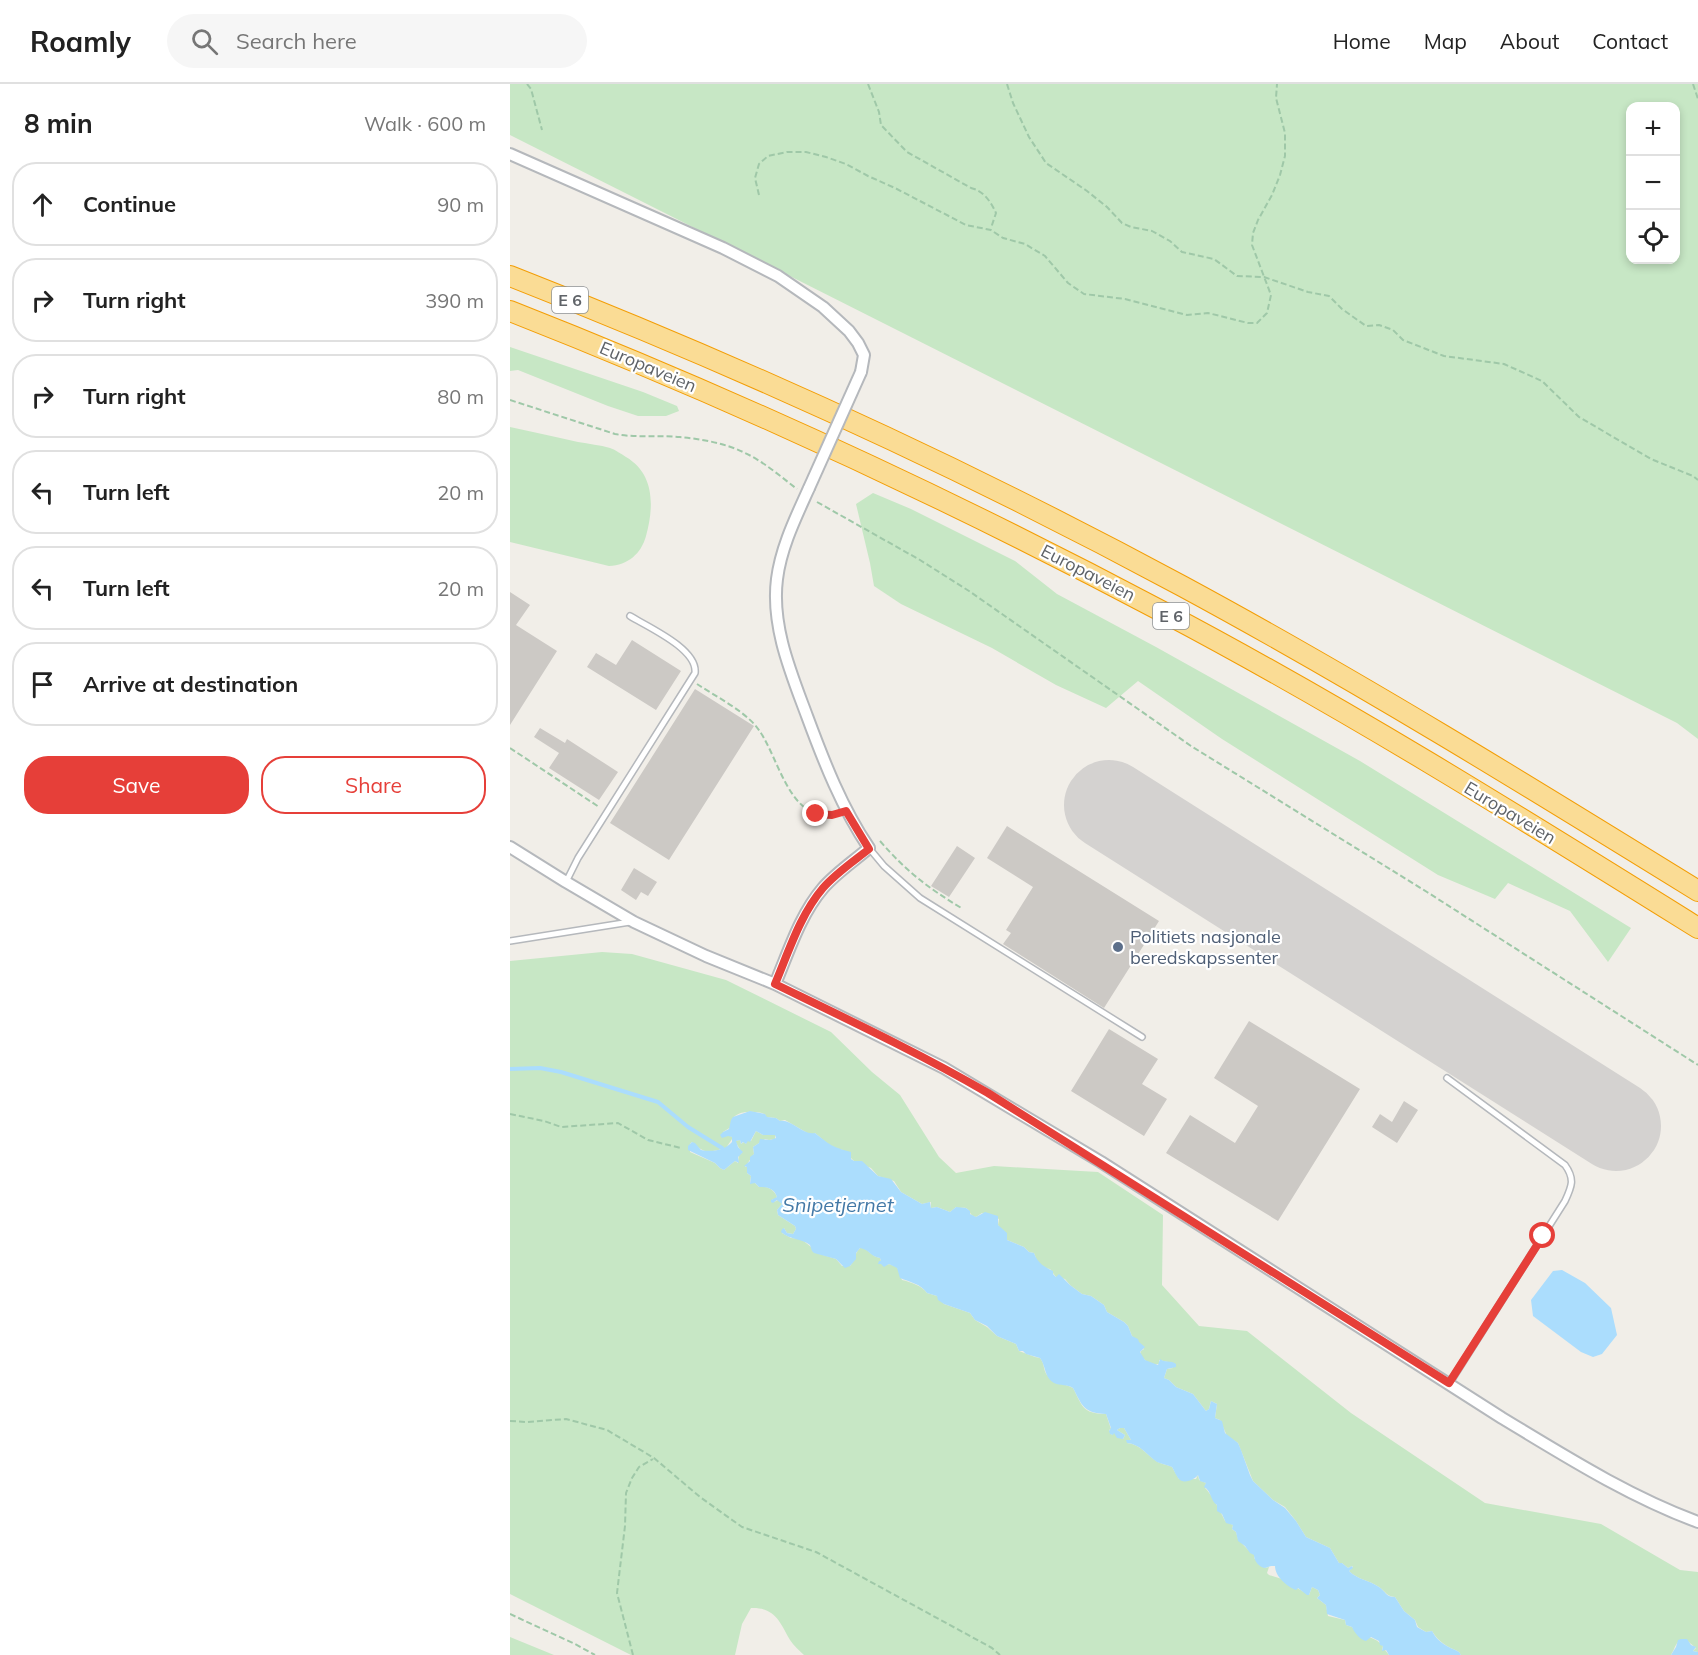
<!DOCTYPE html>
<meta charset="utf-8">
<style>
body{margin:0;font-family:Mulish,sans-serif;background:#f6f6f6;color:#222}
.controls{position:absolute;right:18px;top:18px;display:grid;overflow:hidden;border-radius:12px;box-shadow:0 3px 9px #0003}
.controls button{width:54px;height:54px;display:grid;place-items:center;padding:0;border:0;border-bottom:2px solid #e0e0e0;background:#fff;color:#222;font:30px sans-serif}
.stop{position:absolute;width:18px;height:18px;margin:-14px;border:4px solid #e63f39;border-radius:50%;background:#fff}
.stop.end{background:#e63f39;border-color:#fff;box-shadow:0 2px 6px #0008}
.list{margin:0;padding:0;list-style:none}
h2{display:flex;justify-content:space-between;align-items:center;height:78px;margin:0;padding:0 24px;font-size:26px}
h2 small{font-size:20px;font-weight:400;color:#767676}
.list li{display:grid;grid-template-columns:39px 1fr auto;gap:18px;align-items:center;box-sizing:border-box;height:84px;margin:0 12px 12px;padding:0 12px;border:2px solid #e0e0e0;border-radius:24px}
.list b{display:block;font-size:22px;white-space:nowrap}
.list em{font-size:20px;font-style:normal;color:#767676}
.actions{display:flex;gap:12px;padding:18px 24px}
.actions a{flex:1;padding:14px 0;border:2px solid #e63f39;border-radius:24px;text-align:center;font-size:21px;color:#e63f39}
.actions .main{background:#e63f39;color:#fff}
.icon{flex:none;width:33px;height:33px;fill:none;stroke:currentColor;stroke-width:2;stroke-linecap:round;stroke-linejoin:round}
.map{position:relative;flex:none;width:1188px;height:1571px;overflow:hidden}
header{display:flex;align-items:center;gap:36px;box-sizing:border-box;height:84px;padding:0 30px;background:#fff;border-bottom:2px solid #e0e0e0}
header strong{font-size:28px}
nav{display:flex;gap:33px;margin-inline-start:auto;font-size:21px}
.search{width:420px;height:54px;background:#f6f6f6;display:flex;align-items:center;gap:15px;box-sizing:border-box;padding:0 21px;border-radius:33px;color:#767676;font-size:22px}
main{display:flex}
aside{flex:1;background:#fff}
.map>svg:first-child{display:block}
.green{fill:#c7e7c5;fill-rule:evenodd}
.water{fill:#abddfd}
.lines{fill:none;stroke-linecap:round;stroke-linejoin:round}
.stream{stroke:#abddfd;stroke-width:4}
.runway{stroke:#d4d2d0;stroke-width:90}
.building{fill:#ccc9c5}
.lane-casing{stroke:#b5b8bc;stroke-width:8}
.street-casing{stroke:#b5b8bc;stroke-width:14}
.highway-casing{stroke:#f39e06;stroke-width:22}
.path{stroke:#9fc8a8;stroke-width:2;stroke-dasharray:6 3;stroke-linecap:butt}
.lane{stroke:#fff;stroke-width:5}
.street{stroke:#fff;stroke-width:10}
.highway{stroke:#fadc95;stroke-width:20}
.street-bridge-casing{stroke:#b5b8bc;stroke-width:14;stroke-linecap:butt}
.street-bridge{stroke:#fff;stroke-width:10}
.route{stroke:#e63f39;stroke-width:8}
.service-dot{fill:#5c6f8a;stroke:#fff;stroke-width:2}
.labels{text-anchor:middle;stroke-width:4.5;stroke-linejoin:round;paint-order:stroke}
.shield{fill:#fff;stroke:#8f9295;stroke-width:1.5}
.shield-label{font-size:16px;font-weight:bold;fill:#5f6368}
.street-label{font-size:18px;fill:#5f6368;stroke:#fff}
.service-label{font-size:18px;fill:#4e5e75;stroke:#fff;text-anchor:start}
.water-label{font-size:20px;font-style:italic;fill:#4379a7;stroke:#fff}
</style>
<header>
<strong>Roamly</strong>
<div class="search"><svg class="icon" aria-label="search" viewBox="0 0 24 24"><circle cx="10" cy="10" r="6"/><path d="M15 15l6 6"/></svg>Search here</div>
<nav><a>Home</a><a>Map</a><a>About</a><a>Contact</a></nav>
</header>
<main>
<aside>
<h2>8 min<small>Walk · 600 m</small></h2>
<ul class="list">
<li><svg class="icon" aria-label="ahead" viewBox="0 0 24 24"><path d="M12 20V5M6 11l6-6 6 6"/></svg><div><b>Continue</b></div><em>90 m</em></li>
<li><svg class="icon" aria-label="right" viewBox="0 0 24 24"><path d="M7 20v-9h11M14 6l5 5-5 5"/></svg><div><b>Turn right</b></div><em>390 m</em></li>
<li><svg class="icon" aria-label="right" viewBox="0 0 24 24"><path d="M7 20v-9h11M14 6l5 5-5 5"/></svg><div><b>Turn right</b></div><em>80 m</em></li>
<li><svg class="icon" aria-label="left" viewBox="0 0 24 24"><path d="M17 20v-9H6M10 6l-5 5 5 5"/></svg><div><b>Turn left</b></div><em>20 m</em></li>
<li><svg class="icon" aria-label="left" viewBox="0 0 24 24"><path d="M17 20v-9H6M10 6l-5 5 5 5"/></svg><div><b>Turn left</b></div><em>20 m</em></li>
<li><svg class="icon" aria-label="arrive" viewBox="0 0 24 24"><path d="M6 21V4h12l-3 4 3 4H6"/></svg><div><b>Arrive at destination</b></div></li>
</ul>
<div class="actions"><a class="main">Save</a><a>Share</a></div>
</aside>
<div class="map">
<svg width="1188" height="1571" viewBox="0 0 1188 1571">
<rect width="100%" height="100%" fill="#f1eee8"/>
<path class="green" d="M0 0H1188V655L1167 639 0 51ZM1120 22H1166V176H1120Z
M0 263 133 308 167 322 169 327 156 332H128L98 322 8 286 0 287Z
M0 343C23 348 46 353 68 358 79 360 90 361 100 364 106 366 111 370 116 373 145 390 144 423 136 452 131 470 118 481 99 482L0 458Z
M363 409 401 425 505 477 547 510 646 563 850 677 1121 844 1098 878 1060 827 998 799 985 815 928 791 712 655 628 597 596 624 546 601 482 564 391 520 364 502 360 479 346 420Z
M92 868 122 870 216 896 321 948 362 988 390 1011 429 1073 446 1089 484 1082 588 1088 653 1131 652 1201 689 1242 737 1247 841 1329 975 1419 1091 1440 1170 1486 1188 1488V1568L1183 1567 1186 1564 1175 1555C1166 1555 1165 1565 1161 1571H951L949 1568C937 1562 929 1559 922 1547L916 1548 908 1543 905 1536 894 1527 885 1513C876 1512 876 1508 869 1503 859 1496 848 1496 839 1487L843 1483 842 1482 838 1484 832 1479H829L820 1464 796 1453 786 1437 775 1423 763 1416 743 1397 728 1359 717 1352 710 1336 705 1334 707 1320 701 1317 699 1325 696 1327 683 1310 666 1303 659 1296 654 1294 657 1285 663 1284 658 1278 649 1276V1280C641 1281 634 1277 630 1270L631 1267 634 1265 622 1252 618 1242 614 1238 597 1228 594 1221 581 1212 572 1210 560 1201 555 1195 546 1193 540 1185 534 1184 527 1177 524 1169 519 1168 514 1163 497 1156 488 1141 489 1135 472 1129 466 1133C458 1131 462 1127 456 1124 453 1123 449 1125 446 1123L440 1128 427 1123 421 1124V1118L412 1120 391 1108 384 1097 368 1092 361 1084 344 1077 333 1066C322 1066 314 1056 305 1049L302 1051 299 1050 275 1036 270 1037 266 1034 256 1033 255 1030C243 1026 219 1026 221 1043L213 1048 222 1053V1055L216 1064C199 1068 195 1071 182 1058L180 1060V1068L205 1079 210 1084 214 1086 225 1077 228 1079 229 1070 232 1069 225 1057 230 1056 231 1060 234 1058 236 1060 237 1057H241L246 1047 253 1051H265V1055L259 1056 255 1055 243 1063 244 1070 235 1083H237V1089L241 1092 240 1099H245L249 1103C257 1102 264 1105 267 1113L265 1115H262L264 1118 268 1116 272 1120 267 1126 268 1131 285 1142 286 1145 283 1150 277 1149 274 1144 272 1149 281 1154 291 1155 310 1170 326 1175 332 1182H340C346 1175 344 1169 351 1163 359 1166 362 1173 370 1174L372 1180 377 1181 379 1180 387 1183 392 1196C401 1198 412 1202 417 1209L427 1212 434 1220 460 1229 465 1236 477 1243 487 1252 506 1260 509 1267 525 1273 530 1274C535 1280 533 1286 537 1291 542 1300 555 1299 563 1304 572 1321 572 1330 596 1330L601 1345 599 1346 602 1351 604 1348 613 1355 615 1351 607 1346 610 1344H614L621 1356H617V1359C632 1361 636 1371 648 1378 651 1380 658 1381 662 1383L669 1395H686L688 1391 689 1396 696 1399 695 1404C700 1408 712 1430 715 1437L723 1441 722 1445 726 1448 728 1455C734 1461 738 1467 745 1471L744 1474 755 1484 759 1483 757 1489 759 1491 772 1495 799 1511 802 1503 808 1506 810 1511 807 1514 816 1521 818 1532 835 1536 836 1541 842 1543C851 1556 862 1549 873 1562L872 1566H875L879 1571H294C289 1566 284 1562 280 1556 270 1538 265 1523 241 1524L232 1540 225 1571H121L0 1510V877Z
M0 1553 44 1571H0Z"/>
<path class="water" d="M240 1027 255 1030 257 1033 266 1034 270 1037C282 1035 293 1052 305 1049 320 1061 322 1063 341 1068V1075L344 1077H352L368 1092 381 1095 391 1108 412 1120 420 1118 421 1124 427 1123 440 1128 446 1123 456 1124 460 1127V1130L466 1133 475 1128 488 1132V1141L497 1149V1156L514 1163 519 1168 524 1169C527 1179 536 1184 543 1187V1190L546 1193 549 1190 560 1201 572 1210 581 1212 594 1221 597 1228 614 1238 618 1242 622 1252 628 1255 629 1258 635 1263 630 1268 635 1276 648 1281 650 1275C655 1279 661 1276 666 1280V1283L657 1285 654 1294 659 1296 666 1303 683 1310 696 1327 699 1325 701 1317 707 1320 705 1334 712 1337 715 1349 728 1359 731 1366 740 1391 743 1397 763 1416 775 1424 786 1437 796 1453 820 1464 829 1479H832L838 1484 842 1482 843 1484 839 1487C848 1496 859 1496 869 1503 876 1508 876 1513 885 1513L894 1527 905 1536 907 1543 916 1548 922 1547C928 1559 937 1562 949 1568L951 1571H879L876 1566 872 1567 873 1562 870 1561 869 1557 861 1553 856 1557C850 1556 844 1548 842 1543L836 1541 835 1536 817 1530 816 1521 807 1514 810 1511 808 1506 802 1503 799 1511H797L788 1504 786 1506C776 1502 765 1492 765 1482H761L755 1484C749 1483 744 1477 744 1471L740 1469 735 1462 728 1457 726 1448 722 1445 723 1441 716 1439 712 1430 707 1427V1421C700 1417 702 1407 694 1403L696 1399 690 1397 688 1391C685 1395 676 1400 670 1396 667 1394 664 1386 662 1383 658 1381 651 1380 647 1378 637 1371 630 1360 617 1359L616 1356H621L614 1344H610L607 1346 615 1351 613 1355 607 1354 604 1349 603 1351 600 1350 599 1347 601 1344 596 1330C573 1329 572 1321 563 1304 557 1300 551 1302 544 1299 534 1293 536 1282 530 1274L516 1270 513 1267H509L506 1260 487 1252 477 1242 465 1236 460 1229 434 1220 428 1216 427 1212 417 1209C411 1200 400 1198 390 1194L387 1184 379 1180 374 1183 371 1180H368L369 1177H371L370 1174C361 1173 360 1166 350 1164L346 1169V1175L340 1182 335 1184 326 1175 304 1169 302 1167 300 1161C291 1154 280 1156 271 1148L272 1145 274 1144 277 1149 283 1150 286 1145 285 1142 268 1131 267 1126 272 1120 267 1116 263 1119 261 1118V1116L267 1113C264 1104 257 1103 249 1103L245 1099 240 1100 241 1092 237 1089V1083L234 1082 240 1077V1073L244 1070 243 1063 249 1059 250 1055 260 1056 266 1054 265 1051H253L246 1047 240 1058 238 1057 236 1060 233 1058 231 1060 230 1056 226 1057 228 1063 233 1068 228 1073 229 1079 225 1077 214 1086 210 1084 205 1079 178 1066V1062L182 1058 185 1059 191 1066C201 1068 214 1067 222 1058V1053L218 1052 212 1054 210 1051 213 1048 219 1045 221 1036 223 1033Z
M1052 1186 1075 1199 1101 1224 1107 1251 1092 1270 1083 1273 1071 1268 1023 1232 1021 1216 1043 1187Z
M1171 1555H1177L1181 1561 1186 1563 1183 1567 1188 1568V1571H1161L1166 1563 1168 1556Z"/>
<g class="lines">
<path class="stream" d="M0 985 30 984 51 988 148 1018 178 1043 212 1064"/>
<path class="runway" d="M599 721 1106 1042"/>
</g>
<path class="building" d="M0 508 20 521 6 541 47 567 0 641Z
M122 556 171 587 146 626 77 583 86 569 106 581Z
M185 605 244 642 159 776 100 739Z
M30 644 55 659 57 655 108 688 89 716 39 684 49 669 24 653Z
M497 742 649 837 594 924 493 860 501 849 496 846 523 803 477 774Z
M447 762 465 774 439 813 421 802Z
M124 784 147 798 138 812 131 808 126 816 111 806Z
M739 937 850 1005 768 1137 656 1069 680 1031 725 1059 748 1022 704 994Z
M599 945 648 975 632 1000 657 1015 634 1052 561 1007Z
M894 1017 908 1026 887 1059 862 1043 870 1030 882 1038Z"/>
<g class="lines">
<g class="lane-casing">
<path id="lane" d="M359 764 374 782 410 814 632 953
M56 798 68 774 185 589C188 565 138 543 120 532
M0 857 120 838
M937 994 1055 1081C1065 1095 1062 1102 1055 1117L939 1300"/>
</g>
<g class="street-casing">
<path id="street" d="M0 70 213 164 268 192 313 223 339 247 348 259 354 271 351 288
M0 763 56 798 124 838 196 872 265 900 434 984 591 1078 992 1334C1055 1372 1118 1412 1188 1438
M265 900C279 867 290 831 313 804 326 789 344 777 359 764 332 724 314 678 297 632 281 589 261 542 267 495 271 463 286 433 299 404"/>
</g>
<g class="highway-casing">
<path id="highway" d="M0 192C230 282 455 385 672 502 848 597 1018 702 1188 807
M0 227C224 315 442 416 655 529 837 625 1013 735 1188 844"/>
</g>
<path class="path" d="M17 0 21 5 32 46
M358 0 369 28 371 41 397 68 461 104C474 107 481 118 486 129L481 144
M497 0 503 19 519 53 536 79 577 107 597 123 612 139 621 143 642 147 660 157 672 168 704 175 727 192 754 193 798 208 819 212 832 225 856 242 869 241 883 246 893 256 934 272 994 280 1032 297 1069 333 1141 375 1183 392 1188 396
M1183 0 1188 15
M249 111 245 94 249 80 258 72 277 68H296L316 73 336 80 358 92 385 104 456 141 481 146 493 154 515 160 535 172 558 199 574 210 615 215 677 231 698 229 738 239H747L757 229 761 211 742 161 743 149 748 136 762 111 770 91 775 72V49L766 14 767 0
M0 316 105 350C126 354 148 351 170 353 191 355 214 359 233 368 253 377 270 392 287 405
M307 418 410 476 459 507 681 662 917 808 1188 981
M187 600C205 612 231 625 245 641 269 668 277 741 326 730
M0 664 89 723
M370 757C397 788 418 804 453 825
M0 1030 34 1037 51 1043 108 1039 138 1056 171 1064
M0 1337 17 1338 56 1335 97 1346 144 1374 190 1413 232 1443 306 1468 482 1564 490 1571
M0 1530 65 1560 85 1571
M123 1571 107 1509 115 1442 116 1409 122 1394 129 1383 143 1375"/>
<use href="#lane" class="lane"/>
<use href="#street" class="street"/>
<use href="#highway" class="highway"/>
<g class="street-bridge-casing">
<path id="street-bridge" d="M299 404 351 288"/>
</g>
<use href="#street-bridge" class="street-bridge"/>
</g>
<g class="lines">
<path class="route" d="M306 730 322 731 336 727 359 765C344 777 326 789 313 804 290 831 279 867 265 900 337 935 409 969 478 1009L939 1299 1033 1152"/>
</g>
<circle class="service-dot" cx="608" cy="863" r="6"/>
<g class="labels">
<g class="shield">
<rect x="42" y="203" width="36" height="26" rx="4.5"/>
<rect x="643" y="519" width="36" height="26" rx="4.5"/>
</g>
<g class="shield-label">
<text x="60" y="222">E 6</text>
<text x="661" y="538">E 6</text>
</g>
<g class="street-label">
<text transform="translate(138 283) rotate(23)" y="6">Europaveien</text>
<text transform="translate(578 489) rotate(27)" y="6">Europaveien</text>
<text transform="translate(1000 729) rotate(31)" y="6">Europaveien</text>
</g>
<g class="service-label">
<text x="620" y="859">Politiets nasjonale<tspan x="620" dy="21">beredskapssenter</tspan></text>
</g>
<g class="water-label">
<text x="328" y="1128">Snipetjernet</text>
</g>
</g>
</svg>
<div class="controls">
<button>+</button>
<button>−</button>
<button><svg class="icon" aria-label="locate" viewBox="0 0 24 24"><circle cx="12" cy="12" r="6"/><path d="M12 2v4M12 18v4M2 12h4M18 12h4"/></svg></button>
</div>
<div class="stop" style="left:1033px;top:1152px"></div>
<div class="stop end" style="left:306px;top:730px"></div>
</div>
</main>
